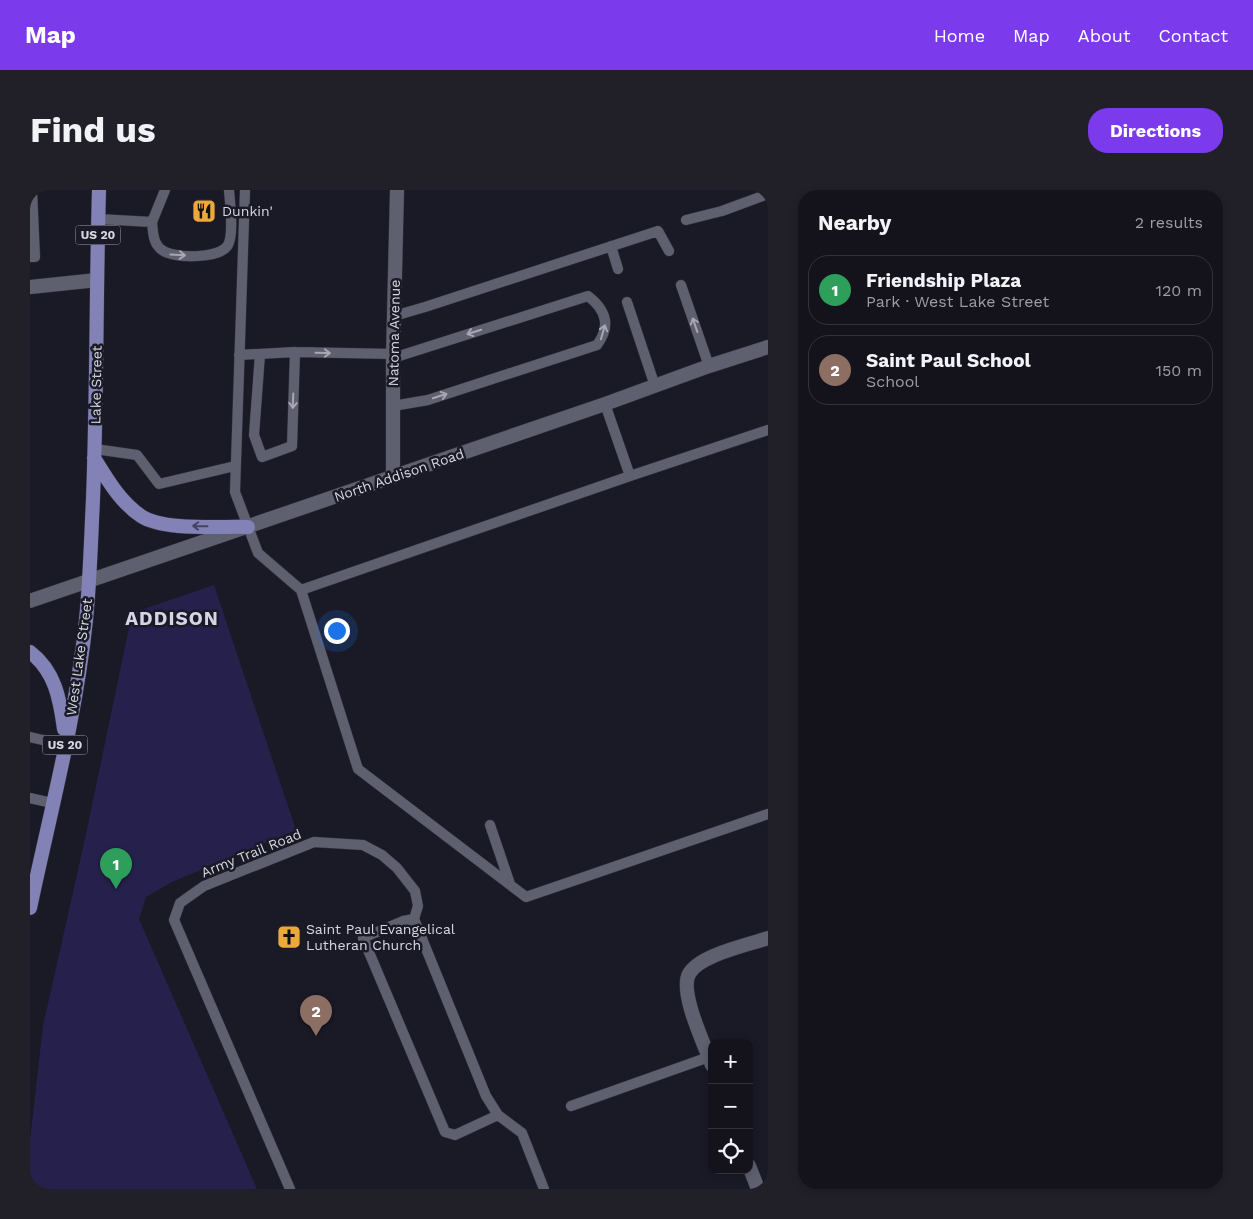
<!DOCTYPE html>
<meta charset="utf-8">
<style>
body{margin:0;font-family:"Work Sans",sans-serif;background:#212029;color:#f1f3f6}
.controls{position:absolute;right:15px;bottom:15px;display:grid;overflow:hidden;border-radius:10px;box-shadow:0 2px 8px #0003}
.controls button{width:45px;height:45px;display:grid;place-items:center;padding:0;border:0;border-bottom:1px solid #33323b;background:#14131c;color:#f1f3f6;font:25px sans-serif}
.you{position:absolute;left:306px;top:440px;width:18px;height:18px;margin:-12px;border:4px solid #fff;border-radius:50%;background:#1a73e8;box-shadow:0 0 0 8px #1a73e833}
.badge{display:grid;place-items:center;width:32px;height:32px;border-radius:50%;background:#7c3aed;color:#fff;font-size:16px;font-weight:700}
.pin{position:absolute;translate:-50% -41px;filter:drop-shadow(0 1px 2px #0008)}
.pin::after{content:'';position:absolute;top:26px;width:18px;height:15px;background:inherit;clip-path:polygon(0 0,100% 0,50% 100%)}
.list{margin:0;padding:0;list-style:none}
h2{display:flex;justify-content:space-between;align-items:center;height:65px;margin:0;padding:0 20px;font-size:21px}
h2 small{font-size:16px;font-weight:400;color:#9d9ea3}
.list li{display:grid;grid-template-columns:32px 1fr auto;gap:15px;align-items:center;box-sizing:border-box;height:70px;margin:0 10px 10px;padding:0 10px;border:1px solid #33323b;border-radius:20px}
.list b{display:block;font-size:19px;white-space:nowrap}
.list p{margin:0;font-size:16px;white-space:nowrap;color:#9d9ea3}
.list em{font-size:16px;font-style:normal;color:#9d9ea3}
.icon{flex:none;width:28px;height:28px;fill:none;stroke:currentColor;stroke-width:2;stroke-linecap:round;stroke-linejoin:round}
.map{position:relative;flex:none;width:738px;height:999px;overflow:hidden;border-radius:20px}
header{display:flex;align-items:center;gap:30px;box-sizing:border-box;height:70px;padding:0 25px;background:#7c3aed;color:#fff}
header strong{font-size:24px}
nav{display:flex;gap:28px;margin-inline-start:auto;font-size:18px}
.intro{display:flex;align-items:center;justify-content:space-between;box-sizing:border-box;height:120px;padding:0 30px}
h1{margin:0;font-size:35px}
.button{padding:12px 22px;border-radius:20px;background:#7c3aed;color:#fff;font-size:18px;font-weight:700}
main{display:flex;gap:30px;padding:0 30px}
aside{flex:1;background:#14131c;border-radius:20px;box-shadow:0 2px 8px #0003}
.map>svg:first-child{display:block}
.green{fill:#25214c}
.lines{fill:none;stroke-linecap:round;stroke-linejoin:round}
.service-casing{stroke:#33333d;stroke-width:11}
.minor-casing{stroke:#33333d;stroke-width:15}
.tertiary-casing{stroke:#33333d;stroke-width:15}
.primary-casing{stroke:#33333d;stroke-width:15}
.service{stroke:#5f606f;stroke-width:10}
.minor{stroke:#5f606f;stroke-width:14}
.tertiary{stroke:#5f606f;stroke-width:14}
.primary{stroke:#8382b7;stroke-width:14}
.oneway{stroke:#a7a7b3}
.oneway2{stroke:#444360}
.labels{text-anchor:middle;stroke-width:5;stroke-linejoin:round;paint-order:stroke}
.shield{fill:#1a1926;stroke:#9e9ea8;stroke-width:1}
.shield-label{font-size:12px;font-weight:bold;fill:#d7d7e0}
.poi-label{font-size:14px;fill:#d7d7e0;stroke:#1a1926;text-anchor:start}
.street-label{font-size:14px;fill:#d7d7e0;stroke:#1a1926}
.district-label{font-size:19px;font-weight:bold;letter-spacing:1px;fill:#d4d4e6;stroke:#1a1926}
</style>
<header>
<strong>Map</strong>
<nav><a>Home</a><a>Map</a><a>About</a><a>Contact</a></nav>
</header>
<div class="intro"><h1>Find us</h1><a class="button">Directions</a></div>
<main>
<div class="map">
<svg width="738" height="999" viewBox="0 0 738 999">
<rect width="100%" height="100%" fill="#1a1926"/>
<path class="green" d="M184 395 266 640 142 692 116 707 109 729 227 999H0V950L13 836 56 644 102 423Z"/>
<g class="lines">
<g class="service-casing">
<path id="service" d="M215 0 205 302 228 363 271 400 328 579 496 707 738 624
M68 29 122 32 135 0
M656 30 692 21 738 4
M122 32C123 42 123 54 132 60 144 69 190 69 198 55 204 44 200 13 199 0
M581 56 588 79
M0 67H5L2 0
M651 95 679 176
M597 112 625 196
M364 126 395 117 628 41 639 61
M230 164 224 245 232 267 262 256 265 162
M209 165 265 162 363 164
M363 216 398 210 567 155C581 136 576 120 558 106L363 168
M65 259 107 265 129 294 205 276
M600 286 738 240
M271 400 600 286 575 214
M0 547 35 555
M0 608 22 613
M460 635 480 694
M541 916 679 867
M468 925 425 945 415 942 333 748 373 731 384 729 456 906 468 925 492 943 514 999
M260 999 144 730 150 713 174 696 284 652 333 655 352 665 367 678 385 701 388 716 384 729"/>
</g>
<g class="minor-casing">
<path id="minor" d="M0 97 67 90
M363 287V168L367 0
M682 875C675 856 649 802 659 784 669 765 718 755 738 748
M719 976 728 999"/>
</g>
<g class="tertiary-casing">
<path id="tertiary" d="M0 411 575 214 679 176 738 157"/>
</g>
<g class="primary-casing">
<path id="primary" d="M64 268C77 289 90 312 111 326 133 341 191 336 218 337
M0 462C25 481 30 509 34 539
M0 718C20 623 46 527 56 430 60 390 61 349 63 309 67 206 66 103 69 0"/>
</g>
<use href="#service" class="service"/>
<use href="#minor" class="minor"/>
<use href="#tertiary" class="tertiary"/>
<use href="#primary" class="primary"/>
</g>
<defs><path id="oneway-shaft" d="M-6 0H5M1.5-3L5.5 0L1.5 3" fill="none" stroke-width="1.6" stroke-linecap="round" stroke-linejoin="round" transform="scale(1.25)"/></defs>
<g class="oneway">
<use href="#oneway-shaft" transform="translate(148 65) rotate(3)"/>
<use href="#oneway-shaft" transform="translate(665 135) rotate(-109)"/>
<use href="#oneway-shaft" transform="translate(444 142) rotate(163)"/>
<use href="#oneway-shaft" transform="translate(573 142) rotate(-74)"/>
<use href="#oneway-shaft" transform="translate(293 163) rotate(1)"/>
<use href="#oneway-shaft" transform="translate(410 206) rotate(-18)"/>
<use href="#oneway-shaft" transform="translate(263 211) rotate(92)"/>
</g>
<use class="oneway2" href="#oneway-shaft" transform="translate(170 336) rotate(-179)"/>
<defs>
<g id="restaurant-square" transform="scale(1.25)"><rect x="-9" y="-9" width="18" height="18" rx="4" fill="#eda83b" stroke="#1a1926"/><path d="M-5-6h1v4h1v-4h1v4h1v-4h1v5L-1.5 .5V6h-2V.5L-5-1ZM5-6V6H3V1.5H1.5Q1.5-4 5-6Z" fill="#111"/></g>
<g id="church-square" transform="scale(1.25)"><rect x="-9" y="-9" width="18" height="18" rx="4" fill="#eda83b" stroke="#1a1926"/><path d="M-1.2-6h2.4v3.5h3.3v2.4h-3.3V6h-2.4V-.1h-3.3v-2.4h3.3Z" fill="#111"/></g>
</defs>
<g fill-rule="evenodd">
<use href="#restaurant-square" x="174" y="21"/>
<use href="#church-square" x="259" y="747"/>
</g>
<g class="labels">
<g class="shield">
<rect x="45.5" y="35.5" width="45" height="19" rx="4"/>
<rect x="12.5" y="545.5" width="45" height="19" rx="4"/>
</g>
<g class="shield-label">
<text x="68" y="49">US 20</text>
<text x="35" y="559">US 20</text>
</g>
<g class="poi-label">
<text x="192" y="26">Dunkin'</text>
<text x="276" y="744">Saint Paul Evangelical<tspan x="276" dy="16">Lutheran Church</tspan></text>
</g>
<g class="street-label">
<text transform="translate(364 143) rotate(-89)" y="5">Natoma Avenue</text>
<text transform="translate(66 195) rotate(-89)" y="5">Lake Street</text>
<text transform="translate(369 285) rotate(-19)" y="5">North Addison Road</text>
<text transform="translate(49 467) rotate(-82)" y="5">West Lake Street</text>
<text transform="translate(221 663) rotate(-22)" y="5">Army Trail Road</text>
</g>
<g class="district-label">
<text x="142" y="435">ADDISON</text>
</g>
</g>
</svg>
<div class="controls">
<button>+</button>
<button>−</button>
<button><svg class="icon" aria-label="locate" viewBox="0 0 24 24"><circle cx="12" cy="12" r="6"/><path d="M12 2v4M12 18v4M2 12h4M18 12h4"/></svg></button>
</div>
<div class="you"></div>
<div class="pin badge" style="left:86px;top:699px;background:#2e9e5b">1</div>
<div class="pin badge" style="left:286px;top:846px;background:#8d6e63">2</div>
</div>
<aside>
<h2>Nearby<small>2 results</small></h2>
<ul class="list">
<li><span class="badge" style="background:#2e9e5b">1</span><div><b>Friendship Plaza</b><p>Park · West Lake Street</p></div><em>120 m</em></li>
<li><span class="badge" style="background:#8d6e63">2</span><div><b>Saint Paul School</b><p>School</p></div><em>150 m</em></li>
</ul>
</aside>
</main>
